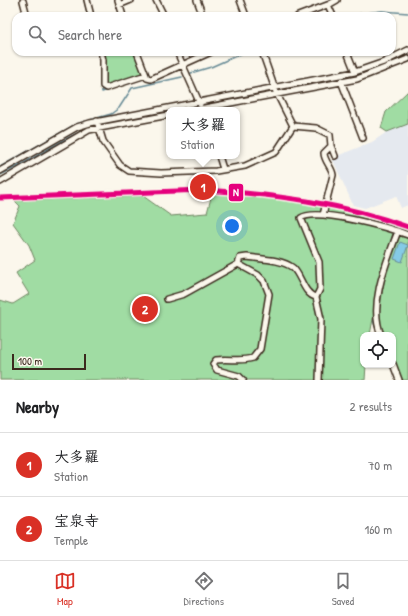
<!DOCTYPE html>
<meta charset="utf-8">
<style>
body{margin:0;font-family:"Patrick Hand","Klee One",sans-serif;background:#f2f2f2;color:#202124}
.controls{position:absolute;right:12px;bottom:12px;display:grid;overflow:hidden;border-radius:8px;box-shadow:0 1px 3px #0004}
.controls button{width:36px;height:36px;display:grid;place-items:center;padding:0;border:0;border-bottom:1px solid #e0e0e0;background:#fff;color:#202124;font:20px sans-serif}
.scale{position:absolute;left:12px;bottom:10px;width:74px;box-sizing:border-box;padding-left:4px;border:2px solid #3b2a1e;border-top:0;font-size:11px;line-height:14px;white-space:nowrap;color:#3b2a1e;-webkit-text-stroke:3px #fbf7ec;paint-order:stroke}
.you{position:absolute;left:232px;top:226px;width:14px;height:14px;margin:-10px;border:3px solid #fff;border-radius:50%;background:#1a73e8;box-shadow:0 0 0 6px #1a73e833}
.badge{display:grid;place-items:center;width:26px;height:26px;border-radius:50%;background:#d93025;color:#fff;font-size:13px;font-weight:700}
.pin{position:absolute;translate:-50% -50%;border:2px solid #fff;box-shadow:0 1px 4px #0006}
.popup{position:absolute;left:166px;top:107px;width:74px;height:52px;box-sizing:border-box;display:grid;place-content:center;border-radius:8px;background:#fff;filter:drop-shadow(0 1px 3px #0005);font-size:13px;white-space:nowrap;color:#757577}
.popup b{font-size:15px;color:#202124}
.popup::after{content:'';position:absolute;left:50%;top:100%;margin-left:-8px;border:8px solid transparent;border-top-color:#fff}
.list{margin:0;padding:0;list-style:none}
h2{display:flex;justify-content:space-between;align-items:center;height:52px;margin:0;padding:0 16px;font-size:17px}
h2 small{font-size:13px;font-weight:400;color:#757577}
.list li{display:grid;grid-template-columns:26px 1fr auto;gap:12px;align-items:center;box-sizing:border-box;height:64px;padding:0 16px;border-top:1px solid #e0e0e0}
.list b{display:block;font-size:15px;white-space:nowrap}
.list p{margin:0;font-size:13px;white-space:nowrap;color:#757577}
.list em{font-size:13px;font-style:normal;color:#757577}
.icon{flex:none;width:22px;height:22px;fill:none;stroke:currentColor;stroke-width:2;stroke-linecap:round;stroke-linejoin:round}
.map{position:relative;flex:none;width:408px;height:380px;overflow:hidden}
.search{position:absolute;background:#fff;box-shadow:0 1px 3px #0004;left:12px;right:12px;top:12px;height:44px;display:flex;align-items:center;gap:10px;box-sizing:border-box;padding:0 14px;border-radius:12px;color:#757577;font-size:15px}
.sheet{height:180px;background:#fff}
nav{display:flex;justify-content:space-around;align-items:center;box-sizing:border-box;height:56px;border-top:1px solid #e0e0e0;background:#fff;font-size:11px;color:#757577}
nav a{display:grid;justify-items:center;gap:2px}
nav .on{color:#d93025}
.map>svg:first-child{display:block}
.built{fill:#e5e9ef}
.green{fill:#a0dca3;stroke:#6e8360}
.water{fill:#85cbe6;stroke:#678b96}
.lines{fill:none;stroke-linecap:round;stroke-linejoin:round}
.stream{stroke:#678b96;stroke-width:1.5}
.minor-casing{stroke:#3b2a1e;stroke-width:8}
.minor{stroke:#fbf7ec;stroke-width:5}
.rail-1-casing{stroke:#fbf7ec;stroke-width:8}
.rail-1{stroke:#e5007d;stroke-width:5}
.line-badge{stroke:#fbf7ec;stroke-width:1.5}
.badge-label{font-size:11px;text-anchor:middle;font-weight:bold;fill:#fff}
</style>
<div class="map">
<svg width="408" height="380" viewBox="0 0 408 380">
<rect width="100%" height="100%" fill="#fbf7ec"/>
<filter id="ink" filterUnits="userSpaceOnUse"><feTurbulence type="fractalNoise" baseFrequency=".025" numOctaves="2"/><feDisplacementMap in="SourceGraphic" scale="8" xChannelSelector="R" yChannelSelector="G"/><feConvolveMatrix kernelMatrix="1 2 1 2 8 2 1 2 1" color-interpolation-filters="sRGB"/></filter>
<g filter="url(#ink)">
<path class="built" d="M408 124V205L401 208 396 196 365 208 353 205 332 158 372 142 387 132Z"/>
<path class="green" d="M103 52H135L142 70 141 74 108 85 105 84 106 68Z
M408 91V124L387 132 381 128 386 112Z
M212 194C265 196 315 204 367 216L365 224 393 233 382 270 370 335H363V365H366L365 380H0V300L13 304 29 294 16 273 35 260 29 245 13 223 20 206 15 201 143 196 171 216 207 213Z
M399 236 408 238V380H402L393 358V335H384L378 318 386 270Z"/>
<path class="water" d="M400 242 408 245 402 262 394 259Z"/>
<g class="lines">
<path class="stream" d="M84 0 88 16
M339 16 382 11 408 13
M98 52 101 63
M191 73 211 67 245 52
M101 81 102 92 119 86
M277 90C322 82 368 77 408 55
M176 110 274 91
M100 124 169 111
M0 167 76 124 111 114 119 108 132 88 182 77
M0 175C33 161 62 137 96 125
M389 248 394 233
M374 312V323L378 335"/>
<g class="minor-casing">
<path id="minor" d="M87 0 91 16
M118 0 123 16
M156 0 164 16
M197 0 203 16
M240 0 246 16
M23 1 27 16
M119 5 131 0
M328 5 333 16
M298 16 330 4 337 0
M101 52 103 60V86L106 88 146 75
M137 52 147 78 151 79 211 52
M177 52 200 104
M262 52 276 92 293 126
M347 52 355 72
M341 81 363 138
M194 110 357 79 408 59
M97 121 103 141 120 165 129 171 161 173 216 171 245 166 276 152 293 126
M293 126 316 128 330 135 331 146 324 153C324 161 332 167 333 175L323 215
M331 146 335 156
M219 156 223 169
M0 171 77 127 90 123 355 72 384 62 408 50
M0 182 89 130 169 115
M316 297 321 319 319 380
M167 299 184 294 238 264
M381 335C368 304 387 261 398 231
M393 364 399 380
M243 380 239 376 217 370 213 364 216 360C229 358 240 362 253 358L260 349 269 294 264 281 258 275 238 264 240 258 247 257C260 259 282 259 293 268 301 275 304 295 316 297L320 289 319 262 301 218C316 207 390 228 408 235"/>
</g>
<use href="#minor" class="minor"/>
<g class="rail-1-casing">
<path id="rail-1" d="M0 198 203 190C274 194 341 203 408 227"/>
</g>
<use href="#rail-1" class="rail-1"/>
</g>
</g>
<rect class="line-badge" x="228" y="183" width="16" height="19" rx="4" fill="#e5007d"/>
<g class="badge-label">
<text x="236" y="196">N</text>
</g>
</svg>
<div class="controls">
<button><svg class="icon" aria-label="locate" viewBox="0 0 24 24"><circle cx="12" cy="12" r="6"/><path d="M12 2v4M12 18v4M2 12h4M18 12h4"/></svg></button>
</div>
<div class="scale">100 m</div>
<div class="you"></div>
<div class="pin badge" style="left:203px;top:187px">1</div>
<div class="popup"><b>大多羅</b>Station</div>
<div class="pin badge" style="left:145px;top:309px">2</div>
<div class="search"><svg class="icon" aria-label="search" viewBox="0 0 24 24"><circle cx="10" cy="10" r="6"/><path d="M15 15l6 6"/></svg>Search here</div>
</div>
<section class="sheet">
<h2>Nearby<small>2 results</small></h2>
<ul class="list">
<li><span class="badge">1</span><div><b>大多羅</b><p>Station</p></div><em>70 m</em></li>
<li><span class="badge">2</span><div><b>宝泉寺</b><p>Temple</p></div><em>160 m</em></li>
</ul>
</section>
<nav>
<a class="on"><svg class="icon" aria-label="map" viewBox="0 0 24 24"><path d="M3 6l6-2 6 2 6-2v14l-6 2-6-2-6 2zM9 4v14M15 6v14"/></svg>Map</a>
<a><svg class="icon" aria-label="directions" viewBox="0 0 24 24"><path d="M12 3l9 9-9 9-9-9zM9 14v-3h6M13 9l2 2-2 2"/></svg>Directions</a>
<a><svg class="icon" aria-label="saved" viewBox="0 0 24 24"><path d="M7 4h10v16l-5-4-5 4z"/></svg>Saved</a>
</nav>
